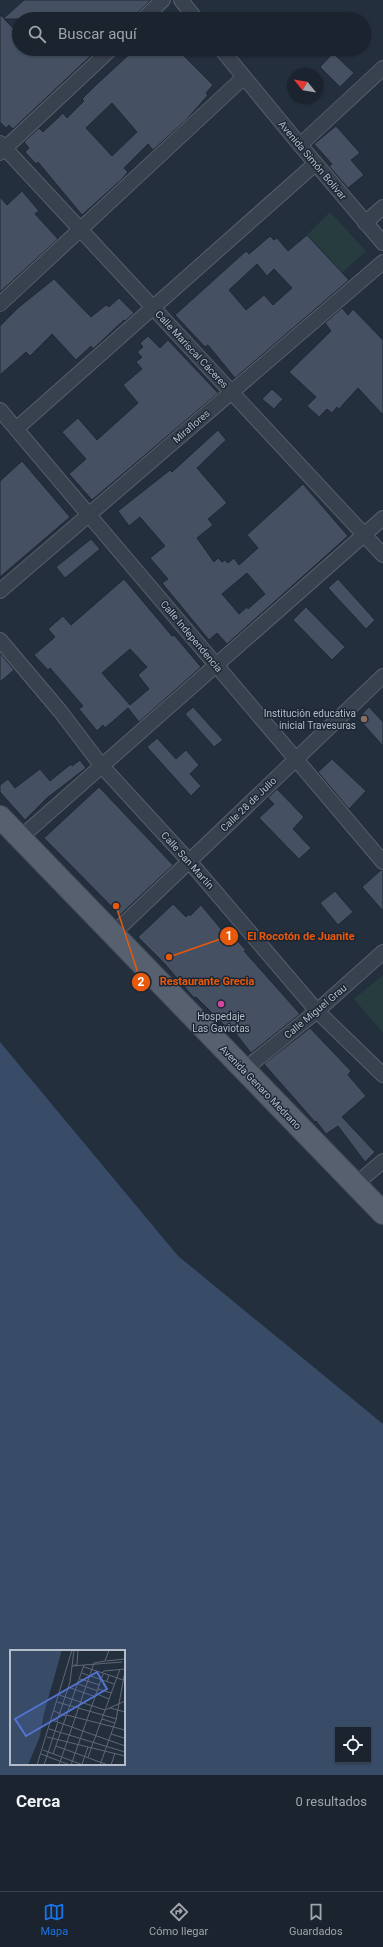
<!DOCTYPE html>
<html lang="es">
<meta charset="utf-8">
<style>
body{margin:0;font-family:Roboto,sans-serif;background:#242b36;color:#f1f3f6}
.controls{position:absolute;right:12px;bottom:12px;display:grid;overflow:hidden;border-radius:0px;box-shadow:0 1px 3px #0004}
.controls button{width:36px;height:36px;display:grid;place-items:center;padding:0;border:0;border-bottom:1px solid #39404a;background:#1b232e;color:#f1f3f6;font:20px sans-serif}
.compass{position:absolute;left:287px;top:68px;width:36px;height:36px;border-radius:50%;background:#1b232e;box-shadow:0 1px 3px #0004;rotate:300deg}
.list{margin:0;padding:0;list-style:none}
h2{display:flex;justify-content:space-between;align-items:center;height:52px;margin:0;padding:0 16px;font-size:17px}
h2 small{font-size:13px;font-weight:400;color:#a0a4aa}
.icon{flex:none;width:22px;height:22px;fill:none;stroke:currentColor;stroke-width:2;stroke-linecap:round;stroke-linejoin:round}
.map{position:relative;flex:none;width:383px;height:1775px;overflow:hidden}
.search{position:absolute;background:#1b232e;box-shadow:0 1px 3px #0004;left:12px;right:12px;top:12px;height:44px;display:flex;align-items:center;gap:10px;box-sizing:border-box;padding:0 14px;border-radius:22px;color:#a0a4aa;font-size:15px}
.sheet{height:116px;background:#1b232e}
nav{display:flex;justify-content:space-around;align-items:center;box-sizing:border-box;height:56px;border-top:1px solid #39404a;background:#1b232e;font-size:11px;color:#a0a4aa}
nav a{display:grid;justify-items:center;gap:2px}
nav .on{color:#1a73e8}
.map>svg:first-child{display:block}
.green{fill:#263c3f}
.water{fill:#394c67;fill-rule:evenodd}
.building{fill:#455162;stroke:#1f2835;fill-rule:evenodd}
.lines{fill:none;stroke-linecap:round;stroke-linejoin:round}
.minor-casing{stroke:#565f6c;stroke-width:16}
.primary-casing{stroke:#414a57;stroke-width:24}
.minor{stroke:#38414e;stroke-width:14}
.primary{stroke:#56606e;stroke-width:22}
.education-dot{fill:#8d6e63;stroke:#1d2633;stroke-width:1.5}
.hotel-dot{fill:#d1479c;stroke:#1d2633;stroke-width:1.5}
.labels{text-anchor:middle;stroke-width:3;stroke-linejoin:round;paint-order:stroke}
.street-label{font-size:10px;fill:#b4bcc9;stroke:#1d2633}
.poi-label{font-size:10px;fill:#b4bcc9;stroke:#1d2633;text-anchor:end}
.inset-road{fill:none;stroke:#5e6776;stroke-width:1}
.view{fill:#5274d3;fill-opacity:0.15;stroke:#5274d3;stroke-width:2}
.inset-edge{fill:none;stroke:#b4bcc9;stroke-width:2}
.leader{fill:none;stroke:#e8590c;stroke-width:1.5}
.callout-dot{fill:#e8590c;stroke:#1d2633;stroke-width:1.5}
.mark-label{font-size:12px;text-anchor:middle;font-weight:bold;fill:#fff}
.callout-label{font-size:11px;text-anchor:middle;font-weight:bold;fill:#e8590c;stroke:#1d2633;stroke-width:3;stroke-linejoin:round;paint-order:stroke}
</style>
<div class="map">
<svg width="383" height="1775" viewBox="0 0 383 1775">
<rect width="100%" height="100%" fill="#242f3e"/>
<path class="green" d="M330 212 366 251 342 273 307 235Z
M383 975V1033L354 999Z"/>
<path class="water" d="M0 1042 178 1256 383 1424V1775H0ZM11 1651H124V1764H11ZM338 1730H368V1760H338Z"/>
<path class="building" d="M24 0H151L131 19H4L19 34V49H98L13 129 9 125 6 128 0 122V15L4 18Z
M135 49H177L213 85 206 93 208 95 187 119 153 150 148 144 124 168 128 172 122 179 82 215 38 162 36 164 25 152 29 148 24 142 39 128 43 132 63 113 67 118 84 101 82 99 96 85ZM112 103 137 132 112 156 86 128Z
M333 53 354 73 340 87 320 67Z
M336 126 360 153 351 160 364 175 348 188 329 166 332 164 314 144Z
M22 191 39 211 35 214 58 239 0 292V197L7 205Z
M307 235 349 280 235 378 208 345 205 347 175 315 246 251 249 254 270 236 274 240 277 238 288 251ZM257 264 267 276 274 269 292 288 273 305 264 295 246 310 229 290Z
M54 279 91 317 106 305 109 307 119 298 134 313 125 321 124 320 93 349 91 346 76 360 52 334 30 356 26 352 0 375V326L19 307Z
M342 308 348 315 353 309 383 340V415L358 388 339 409 337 407 332 413 327 409 319 417 307 406 316 397 289 372 331 331 325 323Z
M148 336 160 348 168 340 218 393 92 500 69 474 86 459 62 432 78 418 97 440 138 403 123 385 142 369 136 362 142 357 137 352 143 347 140 343Z
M272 389 283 399 274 409 262 399Z
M218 430 226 440 197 468 227 503 208 519 213 525 197 538 214 562 218 558 222 562 225 560 228 563 234 558 239 565 258 548 247 535 303 484 348 536 227 644 217 633 209 640 162 583 168 579 150 558 165 546 140 517 129 526 118 511 170 470 172 472ZM247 573 265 594 248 609 247 607 239 614 222 594Z
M22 461 70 517 0 577V481Z
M91 539 100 549 65 578 56 567Z
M124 579 172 636 174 635 201 667 139 722 128 708 105 728 103 725 97 731 79 709 83 706 50 668 48 670 34 655 55 637 48 629 63 616 71 625ZM130 649 147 667 138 675 149 689 130 705 102 673Z
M338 579 375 620 366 629 328 588Z
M306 607 345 647 332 660 293 620Z
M0 653 14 670 0 682Z
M193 707 223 740 214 747 185 714Z
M369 707 383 722V746L358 718Z
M157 738 176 759 186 750 199 765 190 774 201 786 191 796 147 747Z
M332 759 366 791 349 809 318 772Z
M80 760 86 768 47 798 25 820 0 792V785L8 779 15 788 40 769 50 781 71 764 72 766Z
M99 787 173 865 120 915 44 838Z
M277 789 304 817 293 829 311 848 299 859 259 818 274 804 268 798Z
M381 870H383V911L362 887Z
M335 891 353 912 338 925 320 903Z
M173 904 186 917 189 914 190 916 201 905 226 935 229 932 246 950 244 951 300 1014 251 1053 230 1026 227 1028 196 997 194 998 164 963 138 937Z
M310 1028 351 1071 348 1075 366 1096 342 1117 375 1152 365 1162 338 1126 326 1134 316 1121 315 1122 264 1064Z"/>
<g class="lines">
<g class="minor-casing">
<path id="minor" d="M181 0 196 19
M143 19 163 0
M221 49 300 145 383 243
M0 143 383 555
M300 145 383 68
M0 153 111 49
M365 223 383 207
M0 304 244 77
M0 410 383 862
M16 429 315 164
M0 591 383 262
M0 640 60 711 101 765 189 861 317 1011 383 1075
M20 838 383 518
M114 933 383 676
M245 1069 317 1011 383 952
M355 1185 383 1161"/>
</g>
<g class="primary-casing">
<path id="primary" d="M0 817 383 1213"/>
</g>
<use href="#minor" class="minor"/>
<use href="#primary" class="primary"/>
</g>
<circle class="education-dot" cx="364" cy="719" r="4"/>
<circle class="hotel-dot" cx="221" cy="1004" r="4"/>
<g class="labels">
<g class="street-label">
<text transform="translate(313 160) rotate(50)" y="4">Avenida Simón Bolívar</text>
<text transform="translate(192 349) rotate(47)" y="4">Calle Mariscal Cáceres</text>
<text transform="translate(191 426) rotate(-41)" y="4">Miraflores</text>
<text transform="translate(192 636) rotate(50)" y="4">Calle Independencia</text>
<text transform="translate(248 804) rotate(-44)" y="4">Calle 28 de Julio</text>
<text transform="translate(188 860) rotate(48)" y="4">Calle San Martín</text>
<text transform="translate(315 1011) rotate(-40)" y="4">Calle Miguel Grau</text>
<text transform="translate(261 1087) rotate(46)" y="4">Avenida Genaro Medrano</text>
</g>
<g class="poi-label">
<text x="356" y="717">Institución educativa<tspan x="356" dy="12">inicial Travesuras</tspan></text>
<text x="221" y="1020" text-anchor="middle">Hospedaje<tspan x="221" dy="12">Las Gaviotas</tspan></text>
</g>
</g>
<g transform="translate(10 1650)">
<rect width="115" height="115" fill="#242f3e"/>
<path d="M0 0H52L34 63 30 86 18 115H0Z" fill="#394c67"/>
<path class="inset-road" d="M96 11 115 9M64 15H67L68 0M62 16 112 12M74 17 99 25 97 31M72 23 104 34M92 23 94 21 115 19M99 25 113 30M70 29 90 35M68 34 88 41M58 37 86 47M88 39 101 43M87 44 99 49M49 45 95 60 115 51M47 52 107 69M100 58 115 62M44 61 56 66M57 65 115 80M92 69 105 73M42 70 115 96M47 71 60 32 64 0M39 79 115 102M101 84 114 88M37 87 115 106M46 96 98 115M33 100 73 115M31 104 60 115M43 104 74 15M78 107 110 19M72 114 78 97M27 115 62 0M34 115 48 72M49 115 84 13 95 11 99 0M61 115 93 24M90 115 106 70 115 21M101 115 105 103"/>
<path class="view" d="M87 22 97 39 16 86 5 69Z"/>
<rect width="115" height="115" class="inset-edge"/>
</g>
<path class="leader" d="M169 957L229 936M116 906L141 982"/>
<g class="callout-dot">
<circle cx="169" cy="957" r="4"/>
<circle cx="116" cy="906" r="4"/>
<circle cx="229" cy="936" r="10"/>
<circle cx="141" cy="982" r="10"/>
</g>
<g class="mark-label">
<text x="229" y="940">1</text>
<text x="141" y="986">2</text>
</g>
<g class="callout-label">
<text x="301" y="940">El Rocotón de Juanite</text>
<text x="207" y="985">Restaurante Grecia</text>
</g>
</svg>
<div class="controls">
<button><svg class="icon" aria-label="locate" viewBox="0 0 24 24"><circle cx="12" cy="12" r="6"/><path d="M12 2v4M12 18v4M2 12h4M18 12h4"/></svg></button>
</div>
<svg class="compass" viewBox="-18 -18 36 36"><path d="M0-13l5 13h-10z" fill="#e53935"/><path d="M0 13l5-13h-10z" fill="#a0a4aa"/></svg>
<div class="search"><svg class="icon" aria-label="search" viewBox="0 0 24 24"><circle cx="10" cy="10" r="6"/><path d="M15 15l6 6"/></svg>Buscar aquí</div>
</div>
<section class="sheet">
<h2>Cerca<small>0 resultados</small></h2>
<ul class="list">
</ul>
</section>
<nav>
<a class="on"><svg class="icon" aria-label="map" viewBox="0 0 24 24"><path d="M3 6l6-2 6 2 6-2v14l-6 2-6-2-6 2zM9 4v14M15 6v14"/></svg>Mapa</a>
<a><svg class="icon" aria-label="directions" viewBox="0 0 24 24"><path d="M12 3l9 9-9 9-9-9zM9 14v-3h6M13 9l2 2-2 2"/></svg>Cómo llegar</a>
<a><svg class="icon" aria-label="saved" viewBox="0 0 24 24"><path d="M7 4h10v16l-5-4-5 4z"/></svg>Guardados</a>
</nav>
